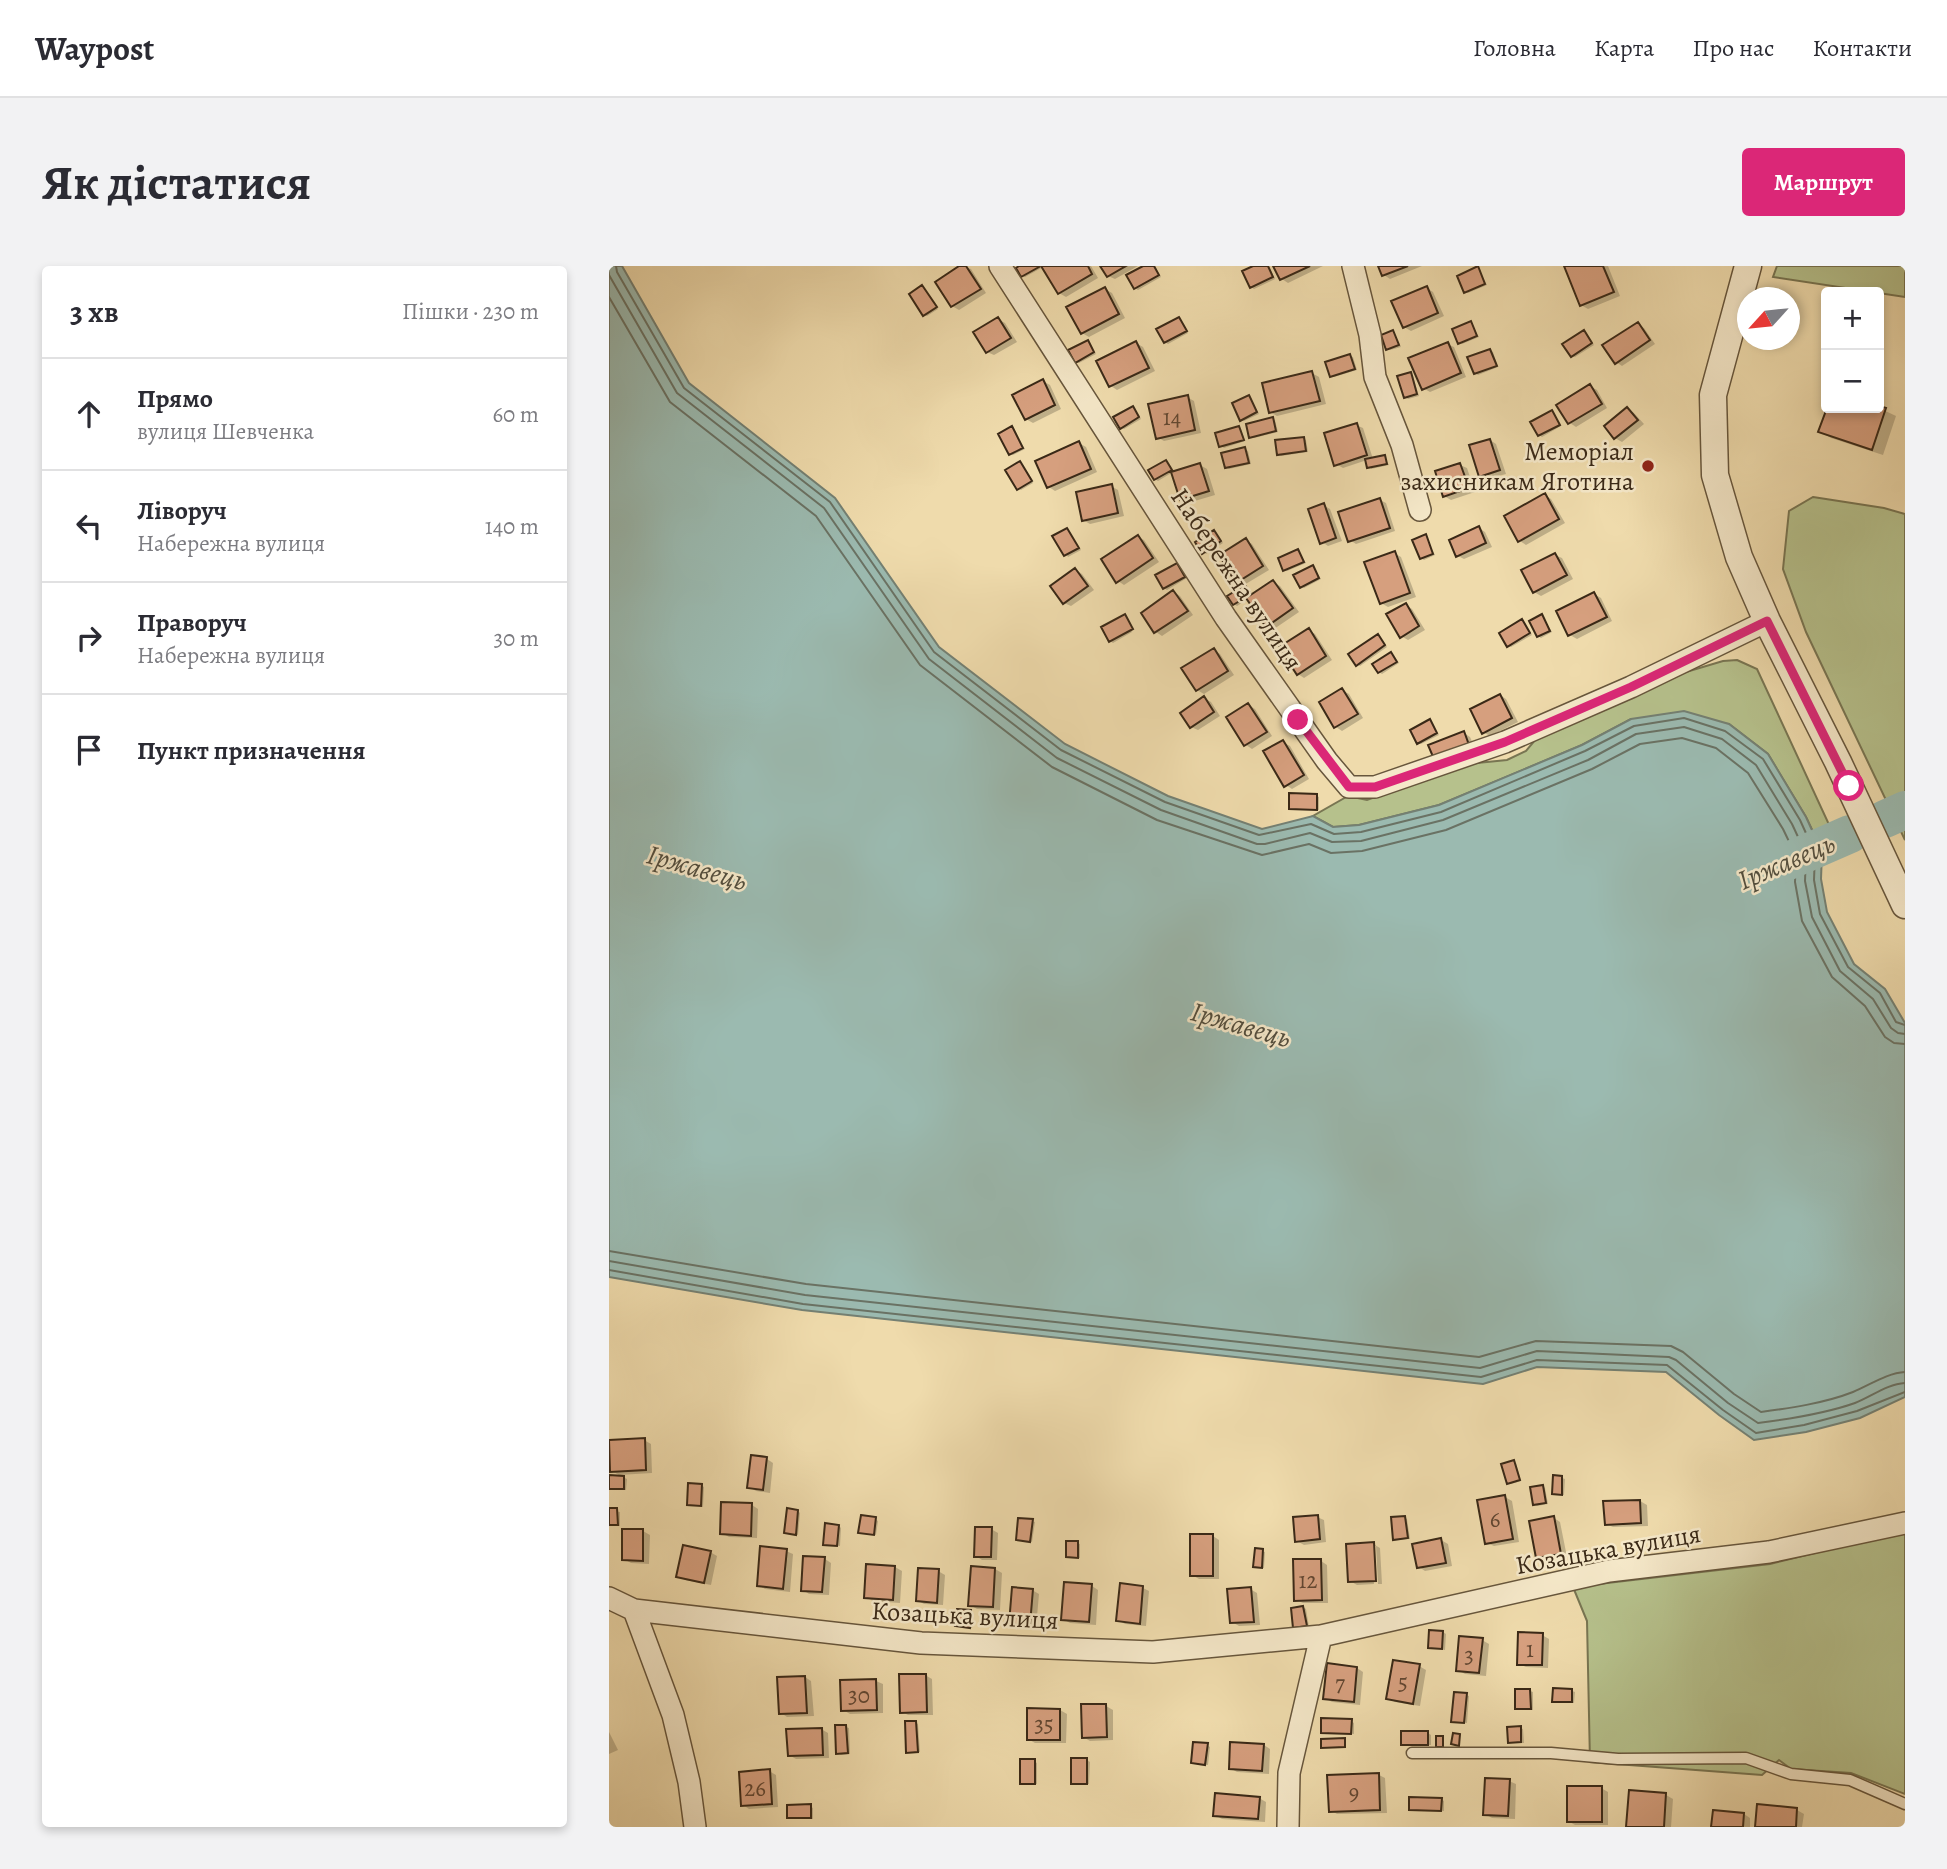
<!DOCTYPE html>
<html lang="uk">
<meta charset="utf-8">
<style>
body{margin:0;font-family:Alegreya,serif;background:#f2f2f3;color:#2b2b33}
.controls{position:absolute;right:21px;top:21px;display:grid;overflow:hidden;border-radius:7px;box-shadow:0 4px 10px #0003}
.controls button{width:63px;height:63px;display:grid;place-items:center;padding:0;border:0;border-bottom:2px solid #e1e1e2;background:#fff;color:#2b2b33;font:35px sans-serif}
.compass{position:absolute;left:1128px;top:21px;width:63px;height:63px;border-radius:50%;background:#fff;box-shadow:0 4px 10px #0003;rotate:243deg}
.stop{position:absolute;width:21px;height:21px;margin:-16px;border:5px solid #db2777;border-radius:50%;background:#fff}
.stop.end{background:#db2777;border-color:#fff;box-shadow:0 2px 7px #0008}
.list{margin:0;padding:0;list-style:none}
h2{display:flex;justify-content:space-between;align-items:center;height:91px;margin:0;padding:0 28px;font-size:30px}
h2 small{font-size:23px;font-weight:400;color:#7c7c81}
.list li{display:grid;grid-template-columns:46px 1fr auto;gap:21px;align-items:center;box-sizing:border-box;height:112px;padding:0 28px;border-top:2px solid #e1e1e2}
.list b{display:block;font-size:26px;white-space:nowrap}
.list p{margin:0;font-size:23px;white-space:nowrap;color:#7c7c81}
.list em{font-size:23px;font-style:normal;color:#7c7c81}
.icon{flex:none;width:38px;height:38px;fill:none;stroke:currentColor;stroke-width:2;stroke-linecap:round;stroke-linejoin:round}
.map{position:relative;flex:none;width:1296px;height:1561px;overflow:hidden;border-radius:7px}
header{display:flex;align-items:center;gap:42px;box-sizing:border-box;height:98px;padding:0 35px;background:#fff;border-bottom:2px solid #e1e1e2}
header strong{font-size:33px}
nav{display:flex;gap:38px;margin-inline-start:auto;font-size:24px}
.intro{display:flex;align-items:center;justify-content:space-between;box-sizing:border-box;height:168px;padding:0 42px}
h1{margin:0;font-size:49px}
.button{padding:18px 32px;border-radius:7px;background:#db2777;color:#fff;font-size:24px;font-weight:700}
main{display:flex;gap:42px;padding:0 42px}
aside{flex:1;background:#fff;border-radius:7px;box-shadow:0 4px 10px #0003}
.map>svg:first-child{display:block}
.green{fill:#b6c18c;stroke:#787552;stroke-width:2}
.water{fill:#9bbab0;stroke:#748073;stroke-width:2}
.shadow{fill:#0003}
.lines{fill:none;stroke-linecap:round;stroke-linejoin:round}
.shore{stroke:#6a7264;stroke-width:2}
.river{stroke:#9bbab0;stroke-width:38}
.building{fill:#d69f7e;stroke:#3a2917;stroke-width:2}
.service-casing{stroke:#67563c;stroke-width:13}
.minor-casing{stroke:#67563c;stroke-width:24}
.tertiary-casing{stroke:#67563c;stroke-width:29}
.service{stroke:#f5e8c9;stroke-width:10}
.minor{stroke:#f5e8c9;stroke-width:21}
.tertiary{stroke:#f5e8c9;stroke-width:26}
.route{stroke:#db2777;stroke-width:9}
.poi-dot{fill:#8f2418;stroke:#f5e8c9;stroke-width:2.5}
.labels{text-anchor:middle;stroke-width:5;stroke-linejoin:round;paint-order:stroke}
.number-label{font-size:23px;fill:#614631}
.poi-label{font-size:26px;fill:#3a2917;stroke:#f5e8c9;text-anchor:end}
.street-label{font-size:26px;fill:#3a2917;stroke:#f5e8c9}
.water-label{font-size:28px;font-style:italic;fill:#524d3d;stroke:#f5e8c9}
</style>
<header>
<strong>Waypost</strong>
<nav><a>Головна</a><a>Карта</a><a>Про нас</a><a>Контакти</a></nav>
</header>
<div class="intro"><h1>Як дістатися</h1><a class="button">Маршрут</a></div>
<main>
<aside>
<h2>3 хв<small>Пішки · 230 m</small></h2>
<ul class="list">
<li><svg class="icon" aria-label="ahead" viewBox="0 0 24 24"><path d="M12 20V5M6 11l6-6 6 6"/></svg><div><b>Прямо</b><p>вулиця Шевченка</p></div><em>60 m</em></li>
<li><svg class="icon" aria-label="left" viewBox="0 0 24 24"><path d="M17 20v-9H6M10 6l-5 5 5 5"/></svg><div><b>Ліворуч</b><p>Набережна вулиця</p></div><em>140 m</em></li>
<li><svg class="icon" aria-label="right" viewBox="0 0 24 24"><path d="M7 20v-9h11M14 6l5 5-5 5"/></svg><div><b>Праворуч</b><p>Набережна вулиця</p></div><em>30 m</em></li>
<li><svg class="icon" aria-label="arrive" viewBox="0 0 24 24"><path d="M6 21V4h12l-3 4 3 4H6"/></svg><div><b>Пункт призначення</b></div></li>
</ul>
</aside>
<div class="map">
<svg width="1296" height="1561" viewBox="0 0 1296 1561">
<rect width="100%" height="100%" fill="#efdbac"/>
<filter id="stains"><feTurbulence type="fractalNoise" baseFrequency=".00286" numOctaves="4"/><feColorMatrix values="0 0 0 0 .2 0 0 0 0 .09 0 0 0 0 .02 0 0 0 .5 -.17"/></filter>
<radialGradient id="worn" r=".72"><stop offset=".6" stop-color="#630" stop-opacity="0"/><stop offset="1" stop-color="#630" stop-opacity=".3"/></radialGradient>
<path class="green" d="M1168 0H1296V31L1164 11Z
M1204 231 1275 242 1296 248V574L1197 366 1174 303 1180 245Z
M1128 394 1148 403 1223 565 1217 571 1207 572 1197 551 1159 488 1120 458 1022 453 973 479 830 539 750 559 724 561 704 550 739 530 758 534 858 498 898 494 917 485 932 467 1077 406 1114 395Z
M1296 1265V1528L1242 1507 1182 1503 1170 1494 1153 1509 981 1496 978 1355 964 1321 1161 1298Z"/>
<path class="water" d="M0 0H13L80 117 226 232 330 381 456 478 559 530 653 563 704 550 724 561 750 559 830 539 973 479 1022 453 1075 445 1120 458 1159 488 1197 551 1213 586 1212 613 1218 646 1245 698 1276 723 1296 757V1131L1251 1152 1197 1166 1145 1174 1110 1149 1057 1106 928 1101 874 1118 193 1044 0 1011Z"/>
<path class="shadow" d="M354 0 362 3 377 27 350 44 343 40Z
M413 0H482L489 12 457 31 450 27 434 1 416 11 413 10Z
M493 0H529L506 13 499 10Z
M538 0H546L552 11 529 24 526 22Z
M648 0H660L666 13 645 23 642 21Z
M666 0H714L679 17 673 13Z
M771 0H813L781 13 775 9Z
M956 0H999L1011 30 979 43 972 39Z
M869 2 878 19 859 27 856 25Z
M313 21 329 43 318 50 315 49Z
M818 22 824 26 835 50 802 65 795 61Z
M496 23 503 27 516 52 480 71 473 67Z
M389 53 396 57 408 76 385 89 378 86Z
M570 53 579 67 559 78 556 76Z
M862 57 870 71 853 78 851 76Z
M1029 58 1035 62 1046 78 1013 100 1007 96Z
M784 66 792 81 781 84 779 83Z
M975 66 985 79 966 91 963 90Z
M479 76 487 88 470 97 467 96Z
M527 77 534 81 546 105 508 124 502 120Z
M838 78 845 81 857 111 821 126 814 122Z
M881 84 884 86 889 101 869 109 866 107Z
M741 90 744 91 748 104 725 111 723 110Z
M703 107 710 111 717 138 668 150 661 146Z
M801 108 804 110 810 130 799 133 796 131Z
M434 115 441 119 452 143 424 157 417 153Z
M981 120 988 124 998 142 967 161 961 157Z
M578 131 585 135 592 167 555 175 548 171Z
M640 131 650 148 635 155 633 153Z
M524 142 532 153 515 163 512 161Z
M1219 142H1270L1287 150 1274 189 1222 172 1212 166Z
M1019 143 1025 147 1035 158 1013 176 1006 172 997 160Z
M943 146 952 160 933 171 930 169Z
M663 153 666 154 669 166 645 172 642 171Z
M747 159 754 162 764 193 775 191 780 199 762 203 758 194 734 202 727 198Z
M630 161 632 163 636 175 615 182 612 180Z
M403 162 416 183 404 189 401 188Z
M694 172 697 174 699 186 672 190 670 188Z
M881 174 887 178 897 208 878 213 872 209Z
M470 177 477 181 488 206 446 225 440 221Z
M636 183 639 185 642 198 620 203 617 201Z
M557 196 565 207 591 199 598 203 606 229 579 237 573 233 564 206 549 215 546 213Z
M411 197 424 217 412 224 409 223Z
M851 199 858 202 866 226 842 234 835 230Z
M502 220 509 224 515 250 481 258 474 254Z
M936 229 942 233 956 257 917 279 911 275Z
M771 234 777 237 786 265 747 278 741 274Z
M714 239 721 243 733 275 719 280 713 276Z
M870 262 876 266 883 281 855 293 849 290Z
M458 264 472 284 459 291 446 270Z
M605 266 614 277 597 288 594 286Z
M816 270 826 289 815 294 812 292Z
M529 271 535 274 550 296 515 319 509 315Z
M637 274 643 278 660 304 635 319 628 316Z
M689 285 697 297 678 305 676 304Z
M785 287 792 291 807 331 779 341 772 337Z
M946 289 953 292 964 313 932 330 925 326Z
M568 299 578 312 558 324 555 322Z
M704 301 712 313 695 322 692 320Z
M467 304 473 308 485 324 462 340 455 337Z
M664 316 671 320 690 346 665 363 658 360 639 333 628 340 625 338 636 321 643 330Z
M565 326 571 330 584 349 553 370 547 366 534 347Z
M985 328 992 332 1003 355 968 373 961 369Z
M797 339 803 343 816 364 799 374 792 370Z
M515 350 523 366 504 377 501 375Z
M933 350 943 366 932 372 929 370Z
M913 356 923 369 902 381 899 380Z
M700 364 706 368 723 394 695 412 689 408Z
M769 370 778 381 751 400 748 398Z
M605 384 611 388 625 409 595 428 588 424Z
M782 388 790 397 773 408 770 406Z
M733 424 740 428 754 452 733 465 727 461Z
M891 429 897 433 909 456 881 470 874 466Z
M595 432 602 436 611 450 589 464 582 461Z
M640 439 646 443 663 470 643 483 637 479Z
M821 455 830 469 812 478 809 477Z
M855 467 861 471 866 482 833 496Z
M674 476 681 480 700 513 683 523 677 519Z
M708 530 710 531V544L681 542Z
M35 1174 42 1178 43 1207 10 1209 18 1213 17 1224 0 1223V1211L15 1212 3 1205Z
M158 1193 164 1197 161 1227 147 1225 140 1221Z
M904 1196 907 1197 912 1215 902 1218 900 1217Z
M953 1212 956 1213 955 1229H947L945 1227Z
M92 1219 95 1221 94 1241 80 1238Z
M934 1220 936 1222 939 1238 928 1240 925 1238Z
M896 1231 903 1235 910 1276 885 1280 878 1277Z
M1031 1235 1038 1239 1039 1260 1004 1261 997 1258Z
M143 1239 149 1243 148 1272 120 1271 113 1267Z
M0 1244 11 1246V1260H0Z
M189 1245 191 1247 189 1269 180 1268 177 1266Z
M708 1251 715 1254 717 1276 695 1279 688 1275Z
M796 1252 798 1253 801 1273 789 1274 786 1273Z
M945 1252 951 1256 958 1291 936 1295 929 1291Z
M266 1253 269 1255 267 1269 254 1267Z
M423 1255 426 1256 423 1276 409 1273Z
M230 1260 232 1262 231 1280 218 1279Z
M382 1263 389 1267 388 1294H373L367 1290Z
M15 1265H34L41 1269 40 1298 22 1297 15 1293Z
M604 1270 610 1274V1313H590L583 1309Z
M832 1274 839 1278 843 1300 816 1305 810 1301Z
M468 1277 471 1278V1292H462L459 1290Z
M764 1278 771 1282 773 1318H769L767 1280H763L765 1318 748 1319 741 1315 739 1279Z
M177 1285 184 1288 181 1326 156 1323 149 1319Z
M653 1285 656 1286 655 1302H649L646 1300Z
M101 1286 108 1290 102 1319 76 1314 69 1310Z
M216 1293 222 1297 220 1329 200 1328 194 1324Z
M712 1295 718 1299 719 1337H694L687 1334Z
M286 1301 293 1305 291 1337 264 1335 257 1331Z
M386 1303 393 1307 391 1344 368 1343 361 1339Z
M329 1305 336 1309 334 1339 315 1338 308 1334Z
M483 1320 489 1324 487 1359 461 1357 454 1353Z
M534 1322 540 1325 537 1360 516 1358 509 1354Z
M641 1323 648 1327 651 1359 630 1360 623 1356Z
M423 1324 430 1328 427 1362 409 1360 402 1357Z
M694 1341 697 1343 700 1361 689 1362 686 1361Z
M362 1346 365 1348 363 1362 348 1359Z
M834 1366 837 1368 836 1384 821 1381Z
M933 1369 940 1373 939 1402 917 1401 910 1398Z
M873 1374 880 1378 877 1410 856 1408 849 1404Z
M810 1400 817 1404 811 1440 786 1436 779 1432Z
M748 1402 754 1406 751 1439 723 1436 716 1432Z
M316 1409 323 1413 324 1449H299L293 1446Z
M196 1411 202 1415 205 1450 178 1451 172 1447Z
M267 1415 274 1418V1447L241 1448 234 1444Z
M921 1425 924 1426V1444L908 1442Z
M963 1425 966 1426 965 1437 945 1435Z
M857 1429 860 1430 858 1457 847 1456Z
M497 1440 504 1444V1474L481 1475 474 1471Z
M451 1444 458 1448 457 1477H426L419 1473Z
M742 1455 745 1457V1468L713 1466Z
M306 1456 309 1458 311 1486 302 1487 299 1486Z
M237 1461 240 1462 241 1488 232 1489 229 1487Z
M911 1462 914 1463 915 1477 901 1476Z
M212 1463 219 1467 220 1492 187 1493 180 1489Z
M0 1466 9 1484 0 1488Z
M819 1467 822 1469V1479L793 1478Z
M598 1479 601 1481 599 1499 586 1498Z
M655 1479 661 1483 660 1508 628 1506 621 1502Z
M478 1494 481 1496 480 1518H466L463 1517Z
M425 1495 428 1497V1518L415 1519 412 1517Z
M160 1505 167 1509 169 1541 140 1543 134 1539Z
M770 1509 776 1512 778 1547 728 1548 721 1544Z
M900 1515 907 1518 906 1553 883 1552 876 1548Z
M992 1522 999 1526V1559H966L959 1555Z
M1021 1526 1057 1529 1064 1533 1062 1561H1019Z
M650 1532 657 1536 656 1556 613 1553 606 1549Z
M832 1533 835 1535V1545L802 1543Z
M201 1540 204 1542V1553L180 1551Z
M1149 1540 1188 1544 1195 1548 1193 1561H1147Z
M1135 1548 1141 1552V1561H1104Z"/>
<g class="lines">
<path class="shore" d="M7 0 8 6 75 122 221 236 325 386 452 484 556 536 650 569 702 558 725 568 752 566 832 546 976 485 1025 460 1075 452 1116 465 1154 493 1191 554 1206 587 1205 614 1211 648 1239 701 1271 727 1287 756 1296 759
M0 9 68 127 215 242 320 393 448 492 552 544 648 578H656L701 567 723 576 752 575 834 554 979 494 1027 468 1075 461 1113 473 1147 499 1183 558 1197 588 1196 615 1203 651 1231 705 1264 733 1282 762 1289 767 1296 768
M0 31 61 136 207 250 311 399 443 501 548 554 653 589 700 578 722 587 753 585 837 564 983 503 1031 478 1073 472 1107 482 1139 507 1174 563 1187 590 1186 616 1193 655 1223 711 1256 740 1276 771 1285 777 1296 778
M0 985 197 1018 870 1091 927 1075 1062 1080 1074 1086 1125 1128 1152 1146C1182 1142 1216 1137 1244 1126 1261 1119 1278 1107 1296 1106
M0 995 196 1029 871 1102 928 1085 1060 1091 1067 1094 1119 1137 1149 1157C1181 1153 1215 1148 1246 1137 1262 1131 1278 1118 1296 1117
M0 1004 194 1038 872 1111 928 1094 1058 1099 1114 1144 1147 1167 1195 1159 1248 1145 1296 1126"/>
<path class="river" d="M1276 553 1296 544
M1163 602 1241 568"/>
</g>
<path class="building" d="M350 0H357L372 23 342 41 326 16Z
M410 0H430V1L412 11 407 2Z
M432 0H479L483 8 449 28Z
M491 0H517L498 11Z
M534 0H545L550 9 525 23 517 9Z
M644 0H659L664 11 641 22 633 5Z
M664 0H701L671 14Z
M769 0H799L773 10Z
M869 0 876 18 855 27 848 10Z
M955 0H994L1005 26 971 40Z
M313 19 328 41 314 50 300 28Z
M818 20 829 47 794 62 782 35Z
M496 21 510 48 472 68 457 41Z
M389 51 402 72 377 87 364 66Z
M570 51 578 65 555 77 547 63Z
M862 55 868 70 849 78 843 63Z
M1029 56 1041 74 1006 98 993 79Z
M784 64 790 79 777 84 772 69Z
M975 64 983 77 962 91 953 78Z
M479 74 485 86 466 97 459 84Z
M527 75 540 102 500 121 487 95Z
M839 76 852 107 813 124 799 92Z
M881 83 888 100 865 108 858 91Z
M741 88 746 103 721 111 716 96Z
M703 105 711 135 660 147 653 117Z
M802 106 808 128 795 132 788 110Z
M434 113 446 139 416 154 403 129Z
M981 118 993 138 959 158 947 139Z
M579 129 586 164 547 173 539 138Z
M640 129 648 146 631 155 623 137Z
M524 140 530 151 511 163 504 151Z
M1270 140 1277 142 1263 184 1209 166 1218 142H1270Z
M1018 141 1029 154 1005 173 995 160Z
M943 144 951 159 929 170 921 156Z
M664 151 667 165 640 172 637 158Z
M748 157 758 189 725 200 715 167Z
M403 160 414 182 400 189 389 168Z
M630 160 635 174 610 181 606 167Z
M695 171 697 185 668 189 666 174Z
M881 173 891 204 870 211 860 179Z
M470 175 482 203 438 222 426 195Z
M636 181 640 197 616 202 612 187Z
M776 189 778 198 758 202 756 193Z
M557 194 563 204 545 214 539 204Z
M411 195 423 215 408 224 396 204Z
M591 197 600 225 571 234 562 206Z
M851 197 860 222 834 231 826 205Z
M503 218 509 247 473 255 467 226Z
M936 227 950 253 909 276 895 250Z
M771 232 781 262 739 276 729 246Z
M715 237 727 272 711 278 699 243Z
M870 260 877 277 847 291 840 274Z
M458 262 470 282 455 290 443 270Z
M605 264 612 275 593 288 586 276Z
M817 268 824 288 811 293 803 274Z
M529 269 544 292 507 317 492 293Z
M637 272 654 300 627 317 610 289Z
M689 283 695 296 674 305 669 292Z
M786 285 801 327 771 338 755 296Z
M946 287 958 309 924 327 912 304Z
M568 297 576 311 554 323 546 309Z
M704 299 710 312 691 322 684 309Z
M466 302 479 320 454 338 441 320Z
M664 314 684 342 657 361 637 332Z
M636 319 642 328 624 339 618 330Z
M564 324 579 345 545 367 532 347Z
M985 326 998 351 959 370 947 345Z
M797 337 810 360 791 372 777 348Z
M516 348 524 363 500 376 492 361Z
M933 348 941 365 928 371 920 355Z
M913 353 921 367 898 381 890 367Z
M700 362 717 390 688 409 670 381Z
M769 368 776 379 747 400 739 388Z
M605 382 619 405 587 425 572 402Z
M782 386 788 396 769 407 763 398Z
M733 422 749 448 725 462 710 436Z
M891 428 903 452 873 468 861 443Z
M595 430 605 446 581 462 571 447Z
M639 437 658 466 635 480 617 451Z
M821 453 828 467 808 478 801 464Z
M855 465 860 479 825 493 819 479Z
M674 474 695 509 675 521 654 485Z
M680 527 708 528V544L680 543Z
M36 1172 37 1204 1 1206 0 1174Z
M142 1189 158 1191 154 1224 138 1222Z
M905 1194 911 1214 898 1218 892 1198Z
M0 1209 15 1210V1223H0Z
M944 1209 953 1210V1229L943 1228Z
M79 1217 93 1218 92 1240 78 1239Z
M934 1219 937 1237 924 1239 921 1221Z
M896 1229 904 1273 876 1278 868 1234Z
M1031 1234 1032 1257 996 1259 994 1235Z
M112 1236 143 1237 142 1270 111 1268Z
M0 1242H8L9 1259H0Z
M178 1242 189 1244 187 1269 175 1267Z
M252 1249 267 1251 265 1269 249 1267Z
M709 1249 711 1273 686 1276 684 1251Z
M796 1250 799 1272 784 1274 782 1251Z
M945 1250 952 1288 927 1292 920 1255Z
M409 1252 424 1253 421 1276 407 1274Z
M216 1257 230 1259 228 1280 214 1279Z
M366 1261H383L382 1291H365Z
M13 1263H34V1295L13 1294Z
M581 1268H604V1310H581Z
M832 1272 837 1297 808 1302 803 1278Z
M457 1275H469V1292L457 1291Z
M765 1276 767 1315 739 1316 737 1278Z
M74 1279 102 1285 95 1317 67 1311Z
M151 1280 178 1283 174 1323 148 1320Z
M646 1282 654 1283 653 1302 644 1301Z
M194 1290 216 1291 213 1326 192 1325Z
M684 1293H712L713 1334 685 1335Z
M257 1298 286 1300 284 1334 255 1332Z
M362 1300 386 1302 384 1341 359 1340Z
M309 1302 330 1303 328 1337 307 1335Z
M455 1316 483 1318 480 1356 452 1354Z
M511 1317 534 1320 531 1358 507 1355Z
M403 1321 424 1323 421 1359 400 1358Z
M642 1321 645 1356 621 1357 618 1323Z
M694 1340 698 1360 684 1362 682 1342Z
M348 1343 362 1344 361 1362 346 1360Z
M820 1364 834 1365 833 1383 819 1382Z
M909 1366 934 1367 933 1399H908Z
M850 1370 874 1372 870 1407 847 1405Z
M784 1394 811 1398 804 1438 777 1433Z
M718 1397 748 1401 745 1436 714 1433Z
M290 1408H317L318 1446 291 1447Z
M196 1410 198 1447 170 1448 168 1411Z
M267 1413 268 1444 232 1445 231 1414Z
M944 1422 963 1423V1436H943Z
M906 1423H921L922 1443H906Z
M845 1426 858 1427 855 1457 842 1456Z
M472 1438H497L498 1471 473 1472Z
M418 1442 451 1443V1474H418Z
M712 1452 743 1453 742 1468 712 1467Z
M296 1455H307L309 1486 297 1487Z
M226 1459H237L239 1487 227 1488Z
M912 1460V1476L899 1477 898 1461Z
M213 1462 214 1489 179 1490 177 1463Z
M792 1465H819V1479H792Z
M844 1467 851 1468 850 1480 842 1478Z
M827 1470H834V1481H827Z
M736 1472V1481L712 1482V1473Z
M584 1476 599 1477 596 1499 582 1497Z
M621 1476 655 1478 653 1505 620 1503Z
M462 1492H478V1518H462Z
M411 1493H426V1518H411Z
M161 1503 163 1538 132 1540 130 1506Z
M770 1507 771 1544 720 1546 718 1509Z
M876 1512 901 1513 899 1550 874 1549Z
M958 1520H993V1556H958Z
M1020 1524 1057 1527 1055 1561H1017Z
M606 1527 651 1531 649 1553 604 1550Z
M800 1531 833 1532 832 1545 800 1544Z
M202 1538V1552H178V1539Z
M1148 1538 1188 1542 1187 1561H1146Z
M1104 1544 1135 1547 1134 1561H1102Z"/>
<g class="lines">
<g class="service-casing">
<path id="service" d="M803 1487H942L1009 1493 1137 1492 1182 1508 1241 1514 1296 1538"/>
</g>
<g class="minor-casing">
<path id="minor" d="M391 0 617 352 718 495 740 521H766L896 476 1022 421 1158 355
M744 0 761 69 766 111 793 179 811 244
M0 1332 25 1344 312 1377 544 1386 712 1370 1000 1305 1160 1286 1296 1257
M25 1344 64 1449 80 1516 86 1561
M679 1561 680 1507 712 1370"/>
</g>
<g class="tertiary-casing">
<path id="tertiary" d="M1139 0 1104 129 1106 209 1130 291 1158 355 1229 496 1296 639"/>
</g>
<use href="#service" class="service"/>
<use href="#minor" class="minor"/>
<use href="#tertiary" class="tertiary"/>
</g>
<g class="lines">
<path class="route" d="M689 454 740 521H766L896 476 1022 421 1158 355 1240 520"/>
</g>
<circle class="poi-dot" cx="1039" cy="200" r="7"/>
<g class="labels">
<g class="number-label">
<text x="563" y="159">14</text>
<text x="886" y="1261">6</text>
<text x="699" y="1322">12</text>
<text x="921" y="1391">1</text>
<text x="860" y="1397">3</text>
<text x="794" y="1424">5</text>
<text x="731" y="1425">7</text>
<text x="250" y="1437">30</text>
<text x="435" y="1466">35</text>
<text x="146" y="1530">26</text>
<text x="745" y="1534">9</text>
</g>
<g class="poi-label">
<text x="1025" y="194">Меморіал<tspan x="1025" dy="30">захисникам Яготина</tspan></text>
</g>
<g class="street-label">
<text transform="translate(628 313) rotate(56)" y="9">Набережна вулиця</text>
<text transform="translate(999 1283) rotate(-10)" y="9">Козацька вулиця</text>
<text transform="translate(356 1349) rotate(3)" y="9">Козацька вулиця</text>
</g>
<g class="water-label">
<text transform="translate(1177 595) rotate(-23)" y="10">Іржавець</text>
<text transform="translate(88 601) rotate(16)" y="10">Іржавець</text>
<text transform="translate(632 758) rotate(16)" y="10">Іржавець</text>
</g>
</g>
<rect width="100%" height="100%" filter="url(#stains)"/>
<rect width="100%" height="100%" fill="url(#worn)"/>
</svg>
<div class="controls">
<button>+</button>
<button>−</button>
</div>
<svg class="compass" viewBox="-18 -18 36 36"><path d="M0-13l5 13h-10z" fill="#e53935"/><path d="M0 13l5-13h-10z" fill="#7c7c81"/></svg>
<div class="stop" style="left:1240px;top:520px"></div>
<div class="stop end" style="left:689px;top:454px"></div>
</div>
</main>
